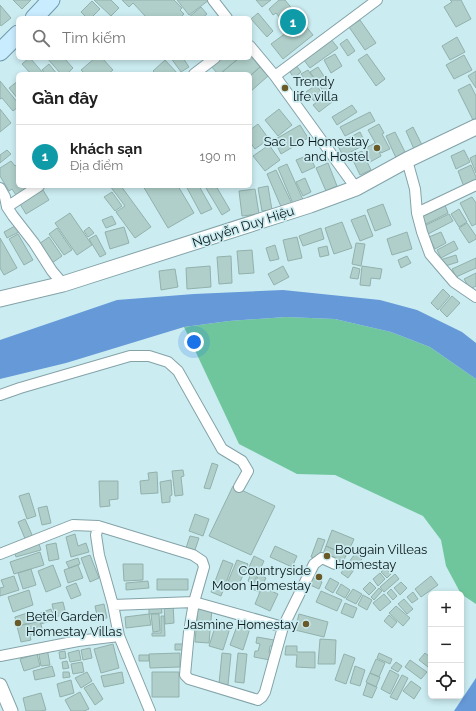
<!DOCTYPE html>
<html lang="vi">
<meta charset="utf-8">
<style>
body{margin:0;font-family:Raleway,sans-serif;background:#f2f2f2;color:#222}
.controls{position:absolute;right:12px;bottom:12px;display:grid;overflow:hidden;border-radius:6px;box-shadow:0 2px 6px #0003}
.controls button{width:36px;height:36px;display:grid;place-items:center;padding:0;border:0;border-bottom:1px solid #e0e0e0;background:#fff;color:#222;font:20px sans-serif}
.you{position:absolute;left:194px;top:342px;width:14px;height:14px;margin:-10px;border:3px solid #fff;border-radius:50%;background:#1a73e8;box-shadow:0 0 0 6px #1a73e833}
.badge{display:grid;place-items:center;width:26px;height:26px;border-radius:50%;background:#6a5a28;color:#fff;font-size:13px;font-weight:700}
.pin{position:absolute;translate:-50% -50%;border:2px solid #fff;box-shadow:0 1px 4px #0006}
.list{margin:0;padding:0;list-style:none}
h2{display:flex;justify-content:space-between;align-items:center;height:52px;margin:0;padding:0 16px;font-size:17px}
h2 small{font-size:13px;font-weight:400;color:#767676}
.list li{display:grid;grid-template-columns:26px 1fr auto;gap:12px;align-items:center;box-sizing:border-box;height:64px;padding:0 16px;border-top:1px solid #e0e0e0}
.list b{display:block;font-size:15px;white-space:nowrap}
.list p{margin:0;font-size:13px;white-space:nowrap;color:#767676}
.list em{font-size:13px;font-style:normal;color:#767676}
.icon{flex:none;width:22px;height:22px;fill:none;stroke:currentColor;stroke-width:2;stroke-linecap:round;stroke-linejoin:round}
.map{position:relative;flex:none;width:476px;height:711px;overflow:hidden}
.search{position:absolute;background:#fff;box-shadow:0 2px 6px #0003;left:16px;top:16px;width:236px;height:44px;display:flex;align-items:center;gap:10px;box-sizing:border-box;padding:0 14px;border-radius:6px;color:#767676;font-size:15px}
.panel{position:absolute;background:#fff;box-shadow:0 2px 6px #0003;left:16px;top:72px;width:236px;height:116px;border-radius:6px}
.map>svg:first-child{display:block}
.green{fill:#70c69c}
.water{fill:#6599d8}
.building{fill:#b0cfca;stroke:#92b1ac}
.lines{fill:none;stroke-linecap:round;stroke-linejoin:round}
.minor-casing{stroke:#84a3a8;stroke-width:12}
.tertiary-casing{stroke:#84a3a8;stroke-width:15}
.secondary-casing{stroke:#84a3a8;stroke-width:17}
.primary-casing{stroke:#6f99ad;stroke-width:19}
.minor{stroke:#fff;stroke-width:10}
.tertiary{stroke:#fff;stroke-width:13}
.secondary{stroke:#fff;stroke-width:15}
.primary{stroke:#c9ecfe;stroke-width:17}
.poi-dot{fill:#6a5a28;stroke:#cbecf1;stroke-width:1.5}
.labels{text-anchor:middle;stroke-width:3.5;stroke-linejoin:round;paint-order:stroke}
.poi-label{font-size:13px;fill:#0a1617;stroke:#cbecf1;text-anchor:start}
.street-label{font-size:13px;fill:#0a1617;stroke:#cbecf1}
</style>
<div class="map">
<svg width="476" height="711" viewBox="0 0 476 711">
<rect width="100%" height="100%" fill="#cbecf1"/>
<path class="green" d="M286 317 335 319 391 332 430 347 476 379V604L461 594 446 566 441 540 423 516 335 475 297 474 239 444 184 327 229 321Z"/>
<path class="water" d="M283 290 380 300 417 310 462 332 476 343V379L430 347 391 332 335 319 286 317 229 321 184 327 66 363 0 379V340L117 300 194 294Z
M476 678V711H454Z"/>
<path class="building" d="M13 0H31L22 9Z
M94 0H111L119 8 111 16Z
M122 0H174L182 8 180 10 184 14 182 16 183 18H147L133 3 129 7Z
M177 0H209L189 15Z
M256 0H271L262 7Z
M279 0H285L313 35 283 59 271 44 290 30 276 13 273 15 269 9Z
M450 0H461L471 19 456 27 444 7 452 2Z
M92 1 100 9 91 18H87L81 12Z
M0 5 11 18 1 26 0 24Z
M201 7 207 14 202 18H190L189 17Z
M258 13 273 31 267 37 251 19Z
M360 20 376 43 365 50 349 27Z
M457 37 465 52 450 60 442 46Z
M330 38 338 48 310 68 303 59Z
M347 39 355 51 348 56 340 44Z
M335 54 342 66 331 73 324 60Z
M367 54 385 79 376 86 358 60Z
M250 55 260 67 250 76V74H220L239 58H250Z
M464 55 472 70 454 79 446 65Z
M29 58H30L44 74H31L22 64Z
M47 58H64L73 68 67 74H61Z
M95 58H102L113 70 108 74H85L81 70Z
M171 58H183L189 67 181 72Z
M219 58H239L220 74H218L210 65Z
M165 60 178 74H156L153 71Z
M49 64 57 74H46L42 70Z
M295 64 301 72 294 78 288 69Z
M260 67 268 76 250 92V76Z
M318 67 331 87 324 92 310 72Z
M308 70 316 82 309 86 301 74Z
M476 71V88L468 76Z
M0 81 18 103V107L13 111 2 98 0 99Z
M18 81V99L9 88Z
M470 84 476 96V118L473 120 458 90Z
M316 85 323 94 314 101 306 92Z
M326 95 332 102 319 112 313 105Z
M352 105 357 112 337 125 332 117Z
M0 109 11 123 0 132Z
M279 109 292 125 278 136 265 120Z
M370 112 375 121 345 136 340 127Z
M258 124 269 139 255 149 250 142V130Z
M379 124 384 133 382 134 390 149 381 153 368 130Z
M300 125 308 138 281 154 274 140Z
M413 127 422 145 414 149 406 131Z
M360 132 366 144 343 156 337 144Z
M395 132 407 156 397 160 386 136Z
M375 143 381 156 370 162 364 149Z
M269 145 280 160 265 171 253 156Z
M7 150 11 154 0 163V155Z
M464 150 470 162 456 169 451 156Z
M362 151 371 170 360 175 351 156Z
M309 155 315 167 302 173 296 160Z
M476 155V173L470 158Z
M11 161 15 166 18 164V186H31L16 195 12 189 9 191 0 176V168Z
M328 163 337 186 326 191 316 168Z
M287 164 304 202 294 206 278 168Z
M471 165 476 177V182L464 187 458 171Z
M276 170 292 204 282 209 267 174Z
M305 178 311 192 303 196 296 182Z
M110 186H121L151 227 135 238 116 212 125 206Z
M143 186H178L194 213 168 228Z
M186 186H199L212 209 201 214Z
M209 186H216L230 210 222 215 206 188Z
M268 186 272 210 262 211 258 188Z
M255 189 259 214 242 216 239 191Z
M43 190 49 200 26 214 20 204Z
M112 192 122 206 115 211 104 197Z
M472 197 476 203V224L472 226 460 203Z
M383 204 391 225 375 231 367 210Z
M445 205 448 213 424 225 420 217Z
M459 209 467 222 459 227 451 214Z
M70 213 92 245 77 255 55 223Z
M449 214 453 221 428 234 424 226Z
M365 215 373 236 360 241 351 220Z
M112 216 116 224 106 228 102 220Z
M342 222 352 248 334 254 325 228Z
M467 223 476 236V239L469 243 459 228Z
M15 226 19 232 7 238 4 232Z
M89 227 94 233 88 237 84 231Z
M124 227 129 243 110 249 105 232Z
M57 228 72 250 64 255 49 234Z
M321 228 324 239 303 246 299 236Z
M407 232 412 249 392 255 387 239Z
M441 232 446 243 435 249 429 237Z
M18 234 33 260 24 265 9 239Z
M96 235 106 254 100 257 89 239Z
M49 237 62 256 52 263 39 244Z
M297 237 302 258 288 261 283 240Z
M0 238 17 268 4 275 0 268Z
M454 241 458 249 441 258 437 250Z
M356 243 365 244 361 266 352 264Z
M275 245 279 259 270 261 266 248Z
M327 246 329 255 320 257 318 248Z
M252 250 254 273 239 274 237 251Z
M456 255 458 262 442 267 440 260Z
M231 256 232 283 219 284 217 257Z
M407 256 411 263 401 268 398 260Z
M476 258V268L456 277 452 269Z
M210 266 211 287 187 289 186 268Z
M283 266 289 277 274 285 268 274Z
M362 266 382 269 380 279 371 278 370 286 360 285Z
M353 267 360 269 358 279 350 278Z
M175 269 178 287 161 290 159 271Z
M476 273V286L470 289 464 279Z
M443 289 450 296 438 310 431 303Z
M452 296 460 303 447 317 440 310Z
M212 463 218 465 210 489 204 488Z
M183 470 184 476 181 477 183 495 175 496 172 471Z
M157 472 158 493 141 494 140 481 149 480 148 473Z
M171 480 172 495 170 496V502L162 503 160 482Z
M99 481H118V499L109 500 110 506 100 507Z
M233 486 275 506 251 555 209 536Z
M29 493 36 516 27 519 19 496Z
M47 506 51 523 42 525 38 508Z
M195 514 209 519 203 536 189 531Z
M25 519 33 537 26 541 18 522Z
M332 530 354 539 347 555 326 546Z
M75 534 78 546 86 543 89 552 71 557 66 537Z
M190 536 199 538 195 550 186 548Z
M318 538 325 540 318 559 311 557Z
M38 541 41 550 16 557 13 548Z
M56 543 59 559 49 561 46 545Z
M275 546 297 556 292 567 270 557Z
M326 546 346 555 342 565 322 557Z
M357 551 364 556 348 578 341 573Z
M40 552 44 565 14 574 10 562Z
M90 555 99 578 90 582 81 558Z
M254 556 264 561 253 584 248 581 250 576 246 574Z
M78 558 80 564 69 568 66 562Z
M223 560 233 564 221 596 211 592Z
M237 560 248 564 236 591 226 586Z
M123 564H143V580L124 581Z
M53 565 61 586 46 592 38 571Z
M78 565 83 578 68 583 64 570Z
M385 568 391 574 387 578 381 572Z
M31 569 36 585 23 589 18 573Z
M380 573 385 579 378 586 373 579Z
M259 574 266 578 259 592 252 589Z
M395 574 399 579 384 592 380 587Z
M14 576 19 590 0 596V588L4 587 1 580Z
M431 576 438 585 421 597 415 589Z
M311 577 322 582 319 589 308 584Z
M330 578 339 583 333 593 325 588Z
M157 579H188V590H157Z
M148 581 149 588 126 590V583Z
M370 582 376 588 369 595 363 589Z
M401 582 407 588 400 595 394 588Z
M76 583 81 595 71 599 66 587Z
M341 584 350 590 345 598 336 593Z
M262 587 278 594 270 611 255 604Z
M379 588 382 591 374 600 371 597Z
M353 589 362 594 356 604 346 599Z
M391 589 397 596 393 600 387 593Z
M29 590 33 605 13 612 8 597Z
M321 591 342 600 337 611 316 602Z
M413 592 418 599 412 603 407 597Z
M384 594 391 602 380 611 373 603Z
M363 595 372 600 367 610 358 605Z
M404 599 413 609 407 614 398 604Z
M63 602 66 614 55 617 52 604Z
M173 603 174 623 165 624 164 604Z
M345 603 357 608 353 618 341 613Z
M104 604 107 618 98 620 95 606Z
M161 604 162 613 149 614V605Z
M396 606 410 618 403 626 389 613Z
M198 607 212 609 209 643 195 642Z
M51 609 55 619 41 624 38 614Z
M30 612 33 622 17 626 15 617Z
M149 614 151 625 126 628 125 617Z
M151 614H159L160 631 153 632Z
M299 614 328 622 324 637 295 630Z
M389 615 397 622 392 628 384 621Z
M161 616H164L165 636H152V633H161Z
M240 618 252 622 243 650 230 645Z
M40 621 43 632 31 635 28 624Z
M27 624 31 640 21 642 17 626Z
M216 624 230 628 223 650 209 646Z
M257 637 274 640 273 646H270L269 653H271L270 660 254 657 255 651H258L260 644 256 643Z
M320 639 336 640 335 664H318Z
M113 644 119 668 101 673 94 649Z
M175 644H183V650H175Z
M286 646H297V652H315V668L296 667 297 655H285Z
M47 648 50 665 41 666 38 650Z
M90 648 92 658 83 660 81 650Z
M79 650 81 660 70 662 68 653Z
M65 651 66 658 60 659 59 652Z
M180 653V667L150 668 149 654Z
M222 653 231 654 228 685 219 684Z
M238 653 247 654 244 683 235 682Z
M379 653 392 659 390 664 377 658Z
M425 653 431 658V664L428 667 419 660Z
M37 654 40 666 24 671 20 659Z
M344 654 355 658 346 684 335 680Z
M139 655H149V661H139Z
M376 659 385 663 379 677 370 673Z
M410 660 427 672 421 679 405 667Z
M67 661 69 668 63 669 62 662Z
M82 662 84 672 73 674 71 664Z
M396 662 402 666 398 672 391 668Z
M52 666 55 676 35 680 33 671Z
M355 666 365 670 360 686 350 683Z
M390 670 399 675 390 694 381 689Z
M63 672H69L70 677 63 678Z
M87 672 92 681 81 688 75 678Z
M122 672 124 683 104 687 101 676Z
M152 672H179V697H152Z
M370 673 380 677 376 687 366 682Z
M402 675 408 678 397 700 390 697Z
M71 680 74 693 60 697 57 684Z
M411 681 421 688 414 699 403 691Z
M93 683 103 699 95 705 84 688Z
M367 683 377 687 372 698 363 695Z
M80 692 89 709 84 711H71L65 700Z
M41 693 46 710 41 711H26L23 698Z"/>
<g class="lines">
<g class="minor-casing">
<path id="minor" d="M213 0 227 18
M250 46 275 76 356 188
M194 74 215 58
M275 76 377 0
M407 160 415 189 417 213 422 232 430 254 454 282 476 297
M0 188 5 197 7 207 13 216 34 243 52 271 63 284
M7 207 39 186
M417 213 476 185
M0 395 20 388 130 356H149L168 362 178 371 222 449 242 461 248 471 239 487
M98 526 96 535 99 555 113 605 119 636 150 711
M0 554 73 525 98 526 193 555 202 561 204 567 194 602 189 632 185 675 189 679 258 700 262 697 265 692 283 627 314 564 322 558 335 564
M113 605 194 602 283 627
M0 656 78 641 119 636"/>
</g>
<g class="tertiary-casing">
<path id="tertiary" d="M0 685 11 711"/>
</g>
<g class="secondary-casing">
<path id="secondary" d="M0 299 63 284 310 205 356 188 407 160 476 127"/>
</g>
<g class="primary-casing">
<path id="primary" d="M34 18 51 0
M0 52 18 34"/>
</g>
<use href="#minor" class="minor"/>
<use href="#tertiary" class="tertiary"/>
<use href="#secondary" class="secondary"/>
<use href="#primary" class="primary"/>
</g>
<g class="poi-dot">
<circle cx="285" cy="88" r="4"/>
<circle cx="377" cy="148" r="4"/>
<circle cx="327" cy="556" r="4"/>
<circle cx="319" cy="577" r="4"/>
<circle cx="18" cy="623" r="4"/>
<circle cx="306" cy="624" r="4"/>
</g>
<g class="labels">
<g class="poi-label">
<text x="293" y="86">Trendy<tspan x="293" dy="15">life villa</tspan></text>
<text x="369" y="146" text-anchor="end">Sac Lo Homestay<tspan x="369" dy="15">and Hostel</tspan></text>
<text x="335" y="554">Bougain Villeas<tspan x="335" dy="15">Homestay</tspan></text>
<text x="311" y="575" text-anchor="end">Countryside<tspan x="311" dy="15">Moon Homestay</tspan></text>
<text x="26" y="621">Betel Garden<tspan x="26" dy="15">Homestay Villas</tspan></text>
<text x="298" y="629" text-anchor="end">Jasmine Homestay</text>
</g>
<g class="street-label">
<text transform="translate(243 226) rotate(-18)" y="5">Nguyễn Duy Hiệu</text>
</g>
</g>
</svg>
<div class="controls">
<button>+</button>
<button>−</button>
<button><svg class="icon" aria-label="locate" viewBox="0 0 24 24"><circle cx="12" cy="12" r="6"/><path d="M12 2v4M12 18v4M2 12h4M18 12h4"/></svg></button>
</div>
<div class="you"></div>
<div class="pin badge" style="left:293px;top:22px;background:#0f9aa8">1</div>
<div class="search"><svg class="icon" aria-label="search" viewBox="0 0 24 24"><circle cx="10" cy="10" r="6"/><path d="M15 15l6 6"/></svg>Tìm kiếm</div>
<section class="panel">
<h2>Gần đây<small></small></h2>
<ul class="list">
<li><span class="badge" style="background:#0f9aa8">1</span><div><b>khách sạn</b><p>Địa điểm</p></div><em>190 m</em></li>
</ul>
</section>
</div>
